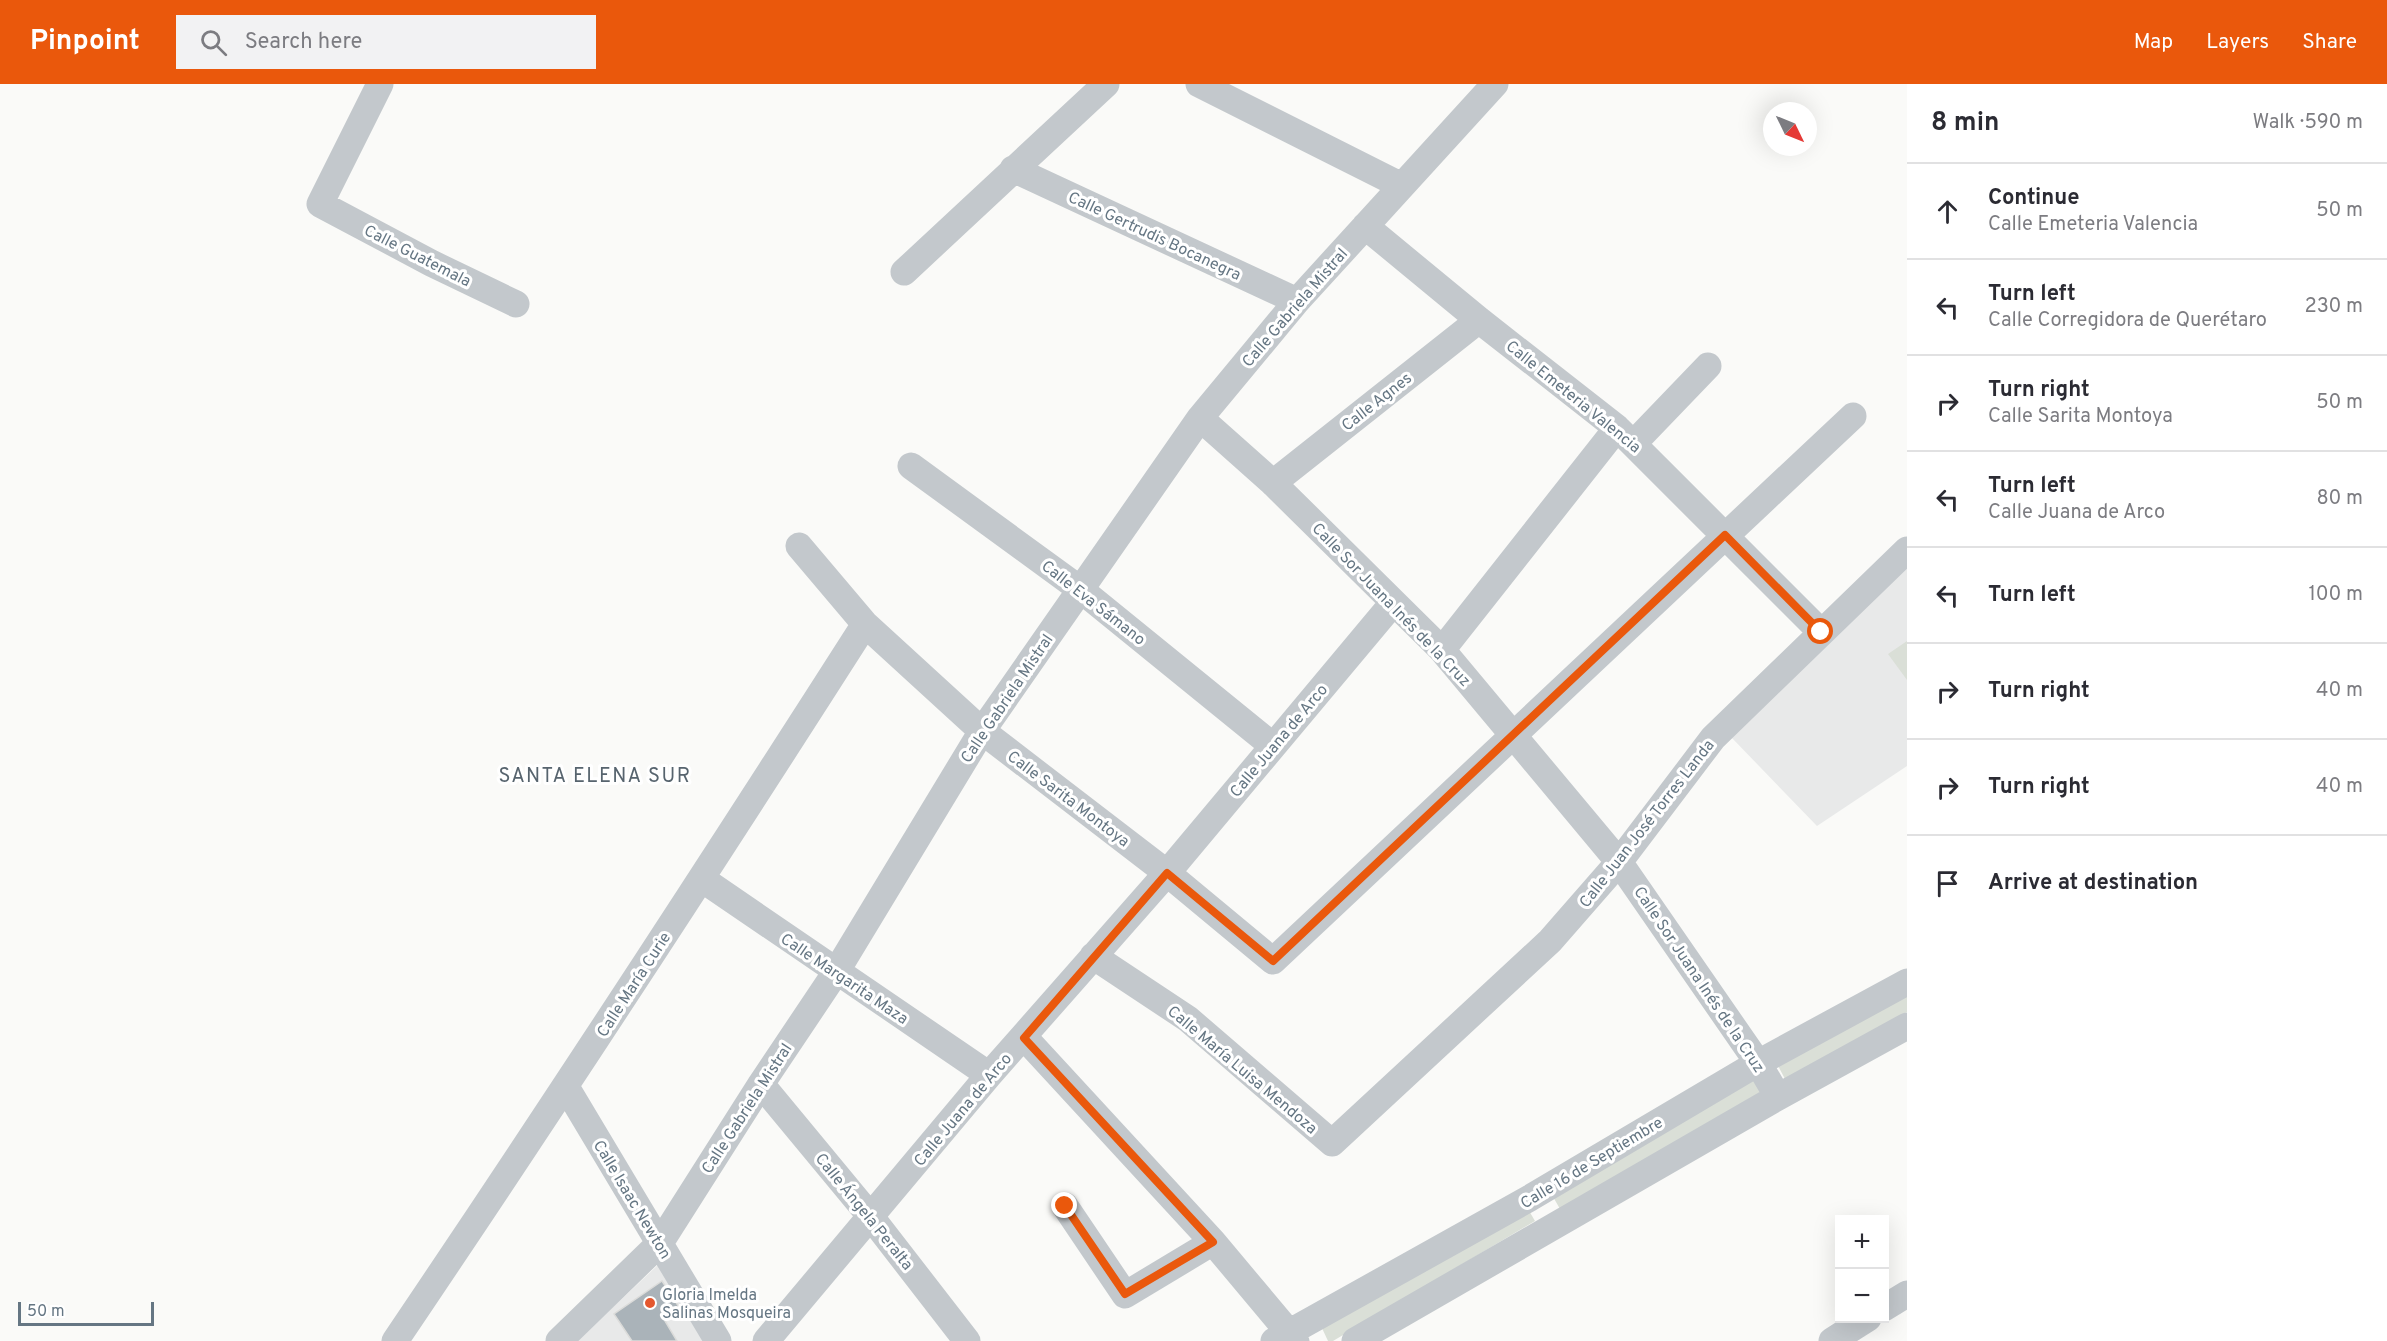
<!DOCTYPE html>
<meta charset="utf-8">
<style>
body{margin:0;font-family:Overpass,sans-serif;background:#f2f2f3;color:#2b2b33}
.controls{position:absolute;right:18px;bottom:18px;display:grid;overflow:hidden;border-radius:0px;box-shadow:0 6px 24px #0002}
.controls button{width:54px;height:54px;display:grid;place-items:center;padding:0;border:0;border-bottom:2px solid #e1e1e2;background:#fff;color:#2b2b33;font:30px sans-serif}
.compass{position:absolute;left:1763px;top:18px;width:54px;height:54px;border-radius:50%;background:#fff;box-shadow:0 6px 24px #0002;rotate:133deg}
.scale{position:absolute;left:18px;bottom:15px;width:136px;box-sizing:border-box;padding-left:6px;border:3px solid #657683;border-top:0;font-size:16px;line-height:21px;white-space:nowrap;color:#657683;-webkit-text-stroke:4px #fff;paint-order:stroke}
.stop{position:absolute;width:18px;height:18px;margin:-14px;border:4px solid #ea580c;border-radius:50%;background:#fff}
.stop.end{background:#ea580c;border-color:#fff;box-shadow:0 2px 6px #0008}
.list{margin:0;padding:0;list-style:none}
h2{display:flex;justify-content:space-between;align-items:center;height:78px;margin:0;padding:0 24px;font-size:26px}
h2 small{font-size:20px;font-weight:400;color:#7c7c81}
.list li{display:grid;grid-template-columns:39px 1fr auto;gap:18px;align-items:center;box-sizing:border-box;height:96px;padding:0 24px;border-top:2px solid #e1e1e2}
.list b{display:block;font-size:22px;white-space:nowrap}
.list p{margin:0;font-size:20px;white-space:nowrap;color:#7c7c81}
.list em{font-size:20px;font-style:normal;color:#7c7c81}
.icon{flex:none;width:33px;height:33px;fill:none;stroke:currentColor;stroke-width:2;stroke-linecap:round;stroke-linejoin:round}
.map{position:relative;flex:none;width:1907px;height:1257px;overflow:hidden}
header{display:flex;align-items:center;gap:36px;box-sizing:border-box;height:84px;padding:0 30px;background:#ea580c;color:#fff}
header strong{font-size:28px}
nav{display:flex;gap:33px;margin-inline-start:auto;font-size:21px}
.search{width:420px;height:54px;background:#f2f2f3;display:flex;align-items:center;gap:15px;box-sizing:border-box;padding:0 21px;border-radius:0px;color:#7c7c81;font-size:22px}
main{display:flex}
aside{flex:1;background:#fff}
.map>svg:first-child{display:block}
.built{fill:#e8e9e9}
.green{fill:#dadfd7}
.building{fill:#aab3b9;stroke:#dcdcda;stroke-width:1.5}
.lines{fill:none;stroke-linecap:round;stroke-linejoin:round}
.minor{stroke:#c3c8cc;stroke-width:27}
.route{stroke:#ea580c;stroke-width:8}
.poi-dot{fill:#e4572e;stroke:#fff;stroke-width:2}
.labels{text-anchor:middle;stroke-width:6;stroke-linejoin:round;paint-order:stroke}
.street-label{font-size:16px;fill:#657683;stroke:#fff}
.poi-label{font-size:16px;fill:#657683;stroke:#fff;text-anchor:start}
.quarter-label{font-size:20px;letter-spacing:1.5px;fill:#57646e;stroke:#fff}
</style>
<header>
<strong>Pinpoint</strong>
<div class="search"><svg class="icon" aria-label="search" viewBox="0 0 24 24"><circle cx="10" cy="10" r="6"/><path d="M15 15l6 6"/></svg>Search here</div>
<nav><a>Map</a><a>Layers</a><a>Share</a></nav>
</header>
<main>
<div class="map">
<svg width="1907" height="1257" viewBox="0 0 1907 1257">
<rect width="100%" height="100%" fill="#fafaf8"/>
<path class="built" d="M1907 481V682L1817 742 1731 653Z
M659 1180 703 1257H577Z"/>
<path class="green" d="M1907 557V596L1888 570Z
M1907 909V928L1785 995 1776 978Z
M1756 992 1766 1005 1560 1125 1552 1111Z
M1528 1125 1535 1137 1333 1257H1328L1321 1242Z"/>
<path class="building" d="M662 1197 681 1226 665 1237 677 1257H632L614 1230Z"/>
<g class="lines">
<path class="minor" d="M380 0 320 120 431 179 516 220
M1199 0 1402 102
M1013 85 1297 217
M1365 142 1479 236 1617 344 1821 548
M904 188 1106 0
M1200 334 1273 399 1442 566 1619 778 1758 979 1778 1013
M1634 359 1708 282
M911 382 1081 506 1273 662
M1273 399 1479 236
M799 462 865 540 982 647 1167 789 1273 877 1853 332
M1442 566 1617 344
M702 795 989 991
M1093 872 1188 935 1332 1059 1550 857 1619 778 1713 654 1907 466
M1024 953 1213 1158 1296 1257
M761 1000 871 1133 967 1257
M566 1003 718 1257
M1065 1122 1125 1211 1213 1158
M1884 1224 1907 1210
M395 1257C555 1020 711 781 865 540
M559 1257 660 1159 761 1000 836 888 982 647 1200 334 1297 217 1495 0
M766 1257 989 991 1167 789 1393 519
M1274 1257 1530 1114 1758 979 1907 898
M1355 1257 1778 1013 1907 942
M1832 1257 1868 1234"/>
</g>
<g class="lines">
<path class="route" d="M1065 1122 1125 1210 1213 1158 1024 954 1167 789 1273 877 1725 451 1821 548"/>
</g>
<circle class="poi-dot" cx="650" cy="1219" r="6"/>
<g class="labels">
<g class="street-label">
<text transform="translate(1155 151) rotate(25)" y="6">Calle Gertrudis Bocanegra</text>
<text transform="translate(418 171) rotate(27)" y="6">Calle Guatemala</text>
<text transform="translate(1294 223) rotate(-49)" y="6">Calle Gabriela Mistral</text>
<text transform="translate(1574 312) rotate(39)" y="6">Calle Emeteria Valencia</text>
<text transform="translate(1376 317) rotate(-38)" y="6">Calle Agnes</text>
<text transform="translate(1094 518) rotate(38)" y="6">Calle Eva Sámano</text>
<text transform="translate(1392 520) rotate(46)" y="6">Calle Sor Juana Inés de la Cruz</text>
<text transform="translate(1006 614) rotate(-56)" y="6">Calle Gabriela Mistral</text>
<text transform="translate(1278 656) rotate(-50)" y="6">Calle Juana de Arco</text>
<text transform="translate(1069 714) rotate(37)" y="6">Calle Sarita Montoya</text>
<text transform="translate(1646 739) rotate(-52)" y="6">Calle Juan José Torres Landa</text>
<text transform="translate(845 894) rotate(34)" y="6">Calle Margarita Maza</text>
<text transform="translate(1700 895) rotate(56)" y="6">Calle Sor Juana Inés de la Cruz</text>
<text transform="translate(633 900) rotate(-57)" y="6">Calle María Curie</text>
<text transform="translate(1243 985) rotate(40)" y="6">Calle María Luisa Mendoza</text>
<text transform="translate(746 1024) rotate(-57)" y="6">Calle Gabriela Mistral</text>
<text transform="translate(962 1025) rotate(-50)" y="6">Calle Juana de Arco</text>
<text transform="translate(1591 1078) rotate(-31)" y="6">Calle 16 de Septiembre</text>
<text transform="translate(633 1115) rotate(59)" y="6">Calle Isaac Newton</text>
<text transform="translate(865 1127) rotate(51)" y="6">Calle Ángela Peralta</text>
</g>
<g class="poi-label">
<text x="662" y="1216">Gloria Imelda<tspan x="662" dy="18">Salinas Mosqueira</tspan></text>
</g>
<g class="quarter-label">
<text x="595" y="698">SANTA ELENA SUR</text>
</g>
</g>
</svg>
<div class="controls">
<button>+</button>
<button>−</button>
</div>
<svg class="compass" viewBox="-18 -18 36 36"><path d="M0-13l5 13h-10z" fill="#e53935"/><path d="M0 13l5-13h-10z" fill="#7c7c81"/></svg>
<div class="scale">50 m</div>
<div class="stop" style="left:1821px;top:548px"></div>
<div class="stop end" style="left:1065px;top:1122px"></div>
</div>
<aside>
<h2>8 min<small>Walk · 590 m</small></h2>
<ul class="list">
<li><svg class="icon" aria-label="ahead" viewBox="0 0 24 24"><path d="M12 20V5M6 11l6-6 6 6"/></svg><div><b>Continue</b><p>Calle Emeteria Valencia</p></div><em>50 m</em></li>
<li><svg class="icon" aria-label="left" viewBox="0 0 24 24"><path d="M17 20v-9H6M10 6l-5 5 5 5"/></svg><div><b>Turn left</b><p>Calle Corregidora de Querétaro</p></div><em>230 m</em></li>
<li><svg class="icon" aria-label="right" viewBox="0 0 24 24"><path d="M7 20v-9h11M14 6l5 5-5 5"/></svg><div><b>Turn right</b><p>Calle Sarita Montoya</p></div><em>50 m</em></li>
<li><svg class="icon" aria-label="left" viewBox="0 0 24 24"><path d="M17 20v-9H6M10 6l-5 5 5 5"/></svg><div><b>Turn left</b><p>Calle Juana de Arco</p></div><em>80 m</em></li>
<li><svg class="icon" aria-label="left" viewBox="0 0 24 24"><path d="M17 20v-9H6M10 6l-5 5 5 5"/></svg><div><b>Turn left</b></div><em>100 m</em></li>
<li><svg class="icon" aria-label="right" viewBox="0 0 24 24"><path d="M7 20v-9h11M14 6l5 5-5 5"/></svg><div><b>Turn right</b></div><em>40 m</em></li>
<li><svg class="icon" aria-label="right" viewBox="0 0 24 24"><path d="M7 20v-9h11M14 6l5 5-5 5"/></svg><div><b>Turn right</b></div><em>40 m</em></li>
<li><svg class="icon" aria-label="arrive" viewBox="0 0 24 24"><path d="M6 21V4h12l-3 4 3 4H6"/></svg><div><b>Arrive at destination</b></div></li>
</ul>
</aside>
</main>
